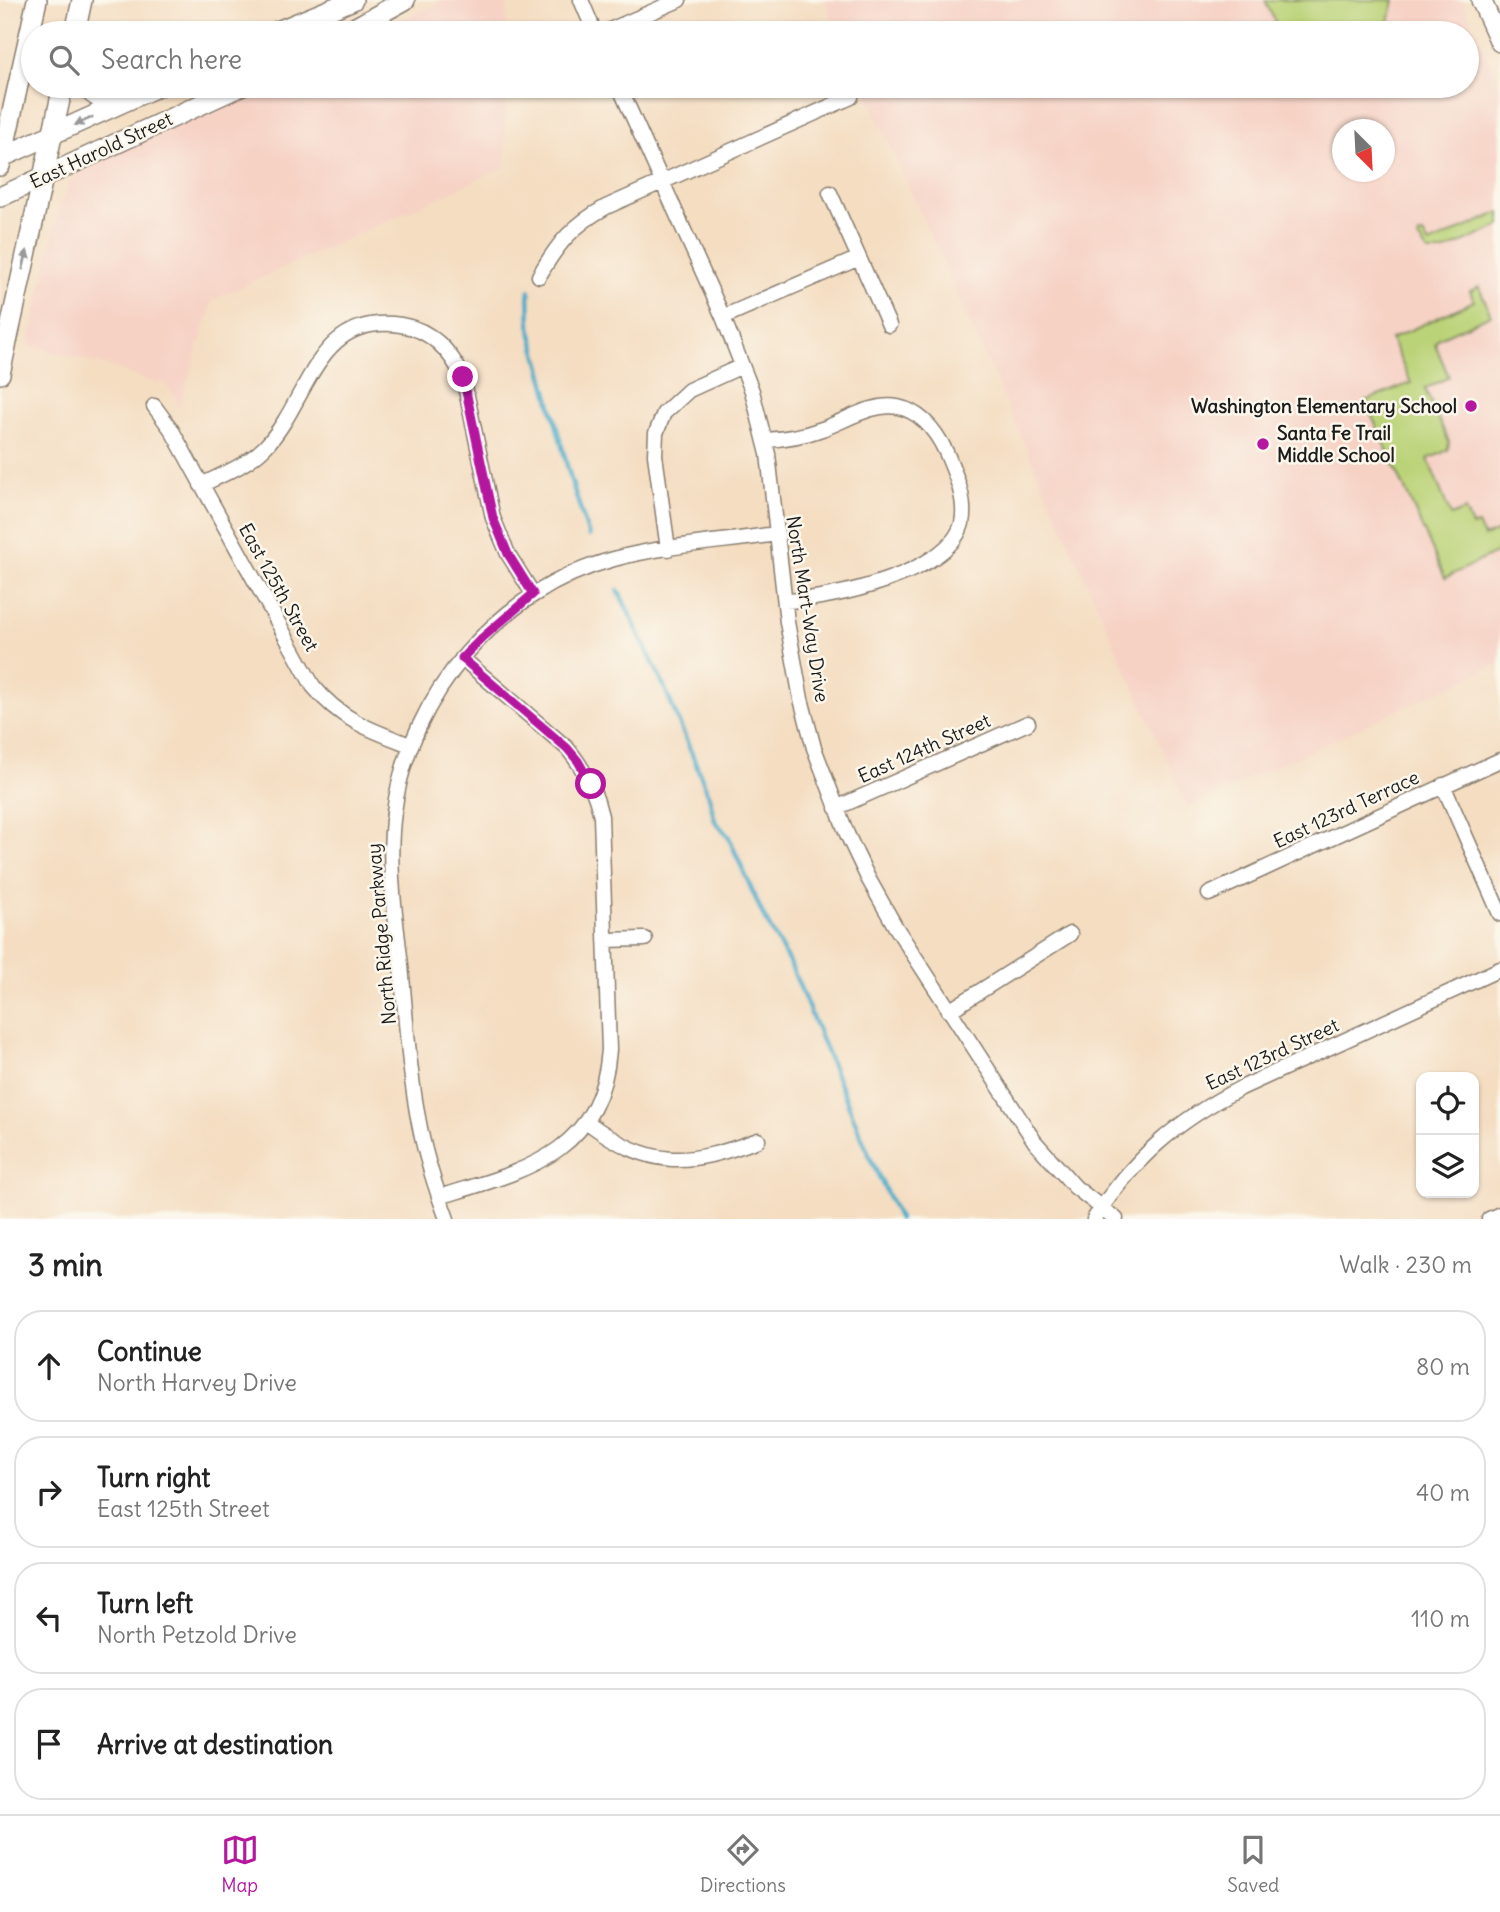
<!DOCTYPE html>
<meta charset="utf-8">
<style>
body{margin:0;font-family:Delius,sans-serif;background:#f6f6f6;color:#222}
.controls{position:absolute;right:21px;bottom:21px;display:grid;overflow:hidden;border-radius:14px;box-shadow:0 2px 5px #0004}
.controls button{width:63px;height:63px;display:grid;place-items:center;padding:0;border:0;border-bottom:2px solid #e0e0e0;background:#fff;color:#222;font:35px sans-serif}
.compass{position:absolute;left:1332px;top:119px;width:63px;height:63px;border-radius:50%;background:#fff;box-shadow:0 2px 5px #0004;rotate:156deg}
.stop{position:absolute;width:21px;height:21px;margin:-16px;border:5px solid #b5179e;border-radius:50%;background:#fff}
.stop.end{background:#b5179e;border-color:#fff;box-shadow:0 2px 7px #0008}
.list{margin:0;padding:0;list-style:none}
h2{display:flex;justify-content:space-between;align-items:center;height:91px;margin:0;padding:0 28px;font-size:30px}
h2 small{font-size:23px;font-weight:400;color:#767676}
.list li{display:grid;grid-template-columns:46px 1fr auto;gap:21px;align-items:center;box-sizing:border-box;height:112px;margin:0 14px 14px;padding:0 14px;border:2px solid #e0e0e0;border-radius:28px}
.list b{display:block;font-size:26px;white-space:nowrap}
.list p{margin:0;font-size:23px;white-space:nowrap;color:#767676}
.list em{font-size:23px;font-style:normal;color:#767676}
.icon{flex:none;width:38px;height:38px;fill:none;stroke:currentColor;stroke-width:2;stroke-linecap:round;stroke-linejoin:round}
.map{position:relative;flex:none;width:1500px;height:1219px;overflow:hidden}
.search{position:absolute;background:#fff;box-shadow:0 2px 5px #0004;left:21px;right:21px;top:21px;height:77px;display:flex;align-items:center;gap:18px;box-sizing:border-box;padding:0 24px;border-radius:38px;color:#767676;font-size:26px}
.sheet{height:595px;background:#fff}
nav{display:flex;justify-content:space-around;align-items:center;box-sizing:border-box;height:98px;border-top:2px solid #e0e0e0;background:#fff;font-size:19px;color:#767676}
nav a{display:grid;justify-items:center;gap:4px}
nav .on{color:#b5179e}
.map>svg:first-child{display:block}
.built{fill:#f6d2c5;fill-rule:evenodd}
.green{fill:#bbd378;stroke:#6c784a;stroke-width:2}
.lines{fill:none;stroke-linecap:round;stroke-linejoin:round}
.stream{stroke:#4aabc9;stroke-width:4.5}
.street-casing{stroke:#887c6e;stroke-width:17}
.secondary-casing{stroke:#887c6e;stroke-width:22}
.street{stroke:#fff;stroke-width:14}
.secondary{stroke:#fff;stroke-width:19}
.oneway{fill:#999}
.route{stroke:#b5179e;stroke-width:9}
.poi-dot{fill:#b5179e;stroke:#fbf7ec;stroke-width:2.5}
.labels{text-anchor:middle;stroke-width:5;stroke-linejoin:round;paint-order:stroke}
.street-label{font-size:19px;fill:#1c1c1c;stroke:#fbf7ec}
.poi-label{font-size:19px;font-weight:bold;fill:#1c1c1c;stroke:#fbf7ec;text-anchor:end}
</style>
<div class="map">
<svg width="1500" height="1219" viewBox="0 0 1500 1219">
<rect width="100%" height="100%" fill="#fbf7ec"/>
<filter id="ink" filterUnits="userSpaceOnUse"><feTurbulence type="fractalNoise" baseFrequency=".0143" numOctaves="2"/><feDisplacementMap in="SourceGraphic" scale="14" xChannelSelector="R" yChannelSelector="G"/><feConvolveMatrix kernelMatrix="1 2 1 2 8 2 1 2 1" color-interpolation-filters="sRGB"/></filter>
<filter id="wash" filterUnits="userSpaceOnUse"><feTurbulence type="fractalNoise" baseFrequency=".00686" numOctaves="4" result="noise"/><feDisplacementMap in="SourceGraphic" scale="28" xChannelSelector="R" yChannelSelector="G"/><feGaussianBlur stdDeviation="1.57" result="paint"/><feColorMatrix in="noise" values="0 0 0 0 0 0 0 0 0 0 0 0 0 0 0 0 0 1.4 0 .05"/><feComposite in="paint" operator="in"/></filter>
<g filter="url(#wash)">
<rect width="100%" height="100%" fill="#f4ddc1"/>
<path class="built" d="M444 0H507L506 33H375Z
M824 0H1462L1500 85V663L1188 807 863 86H1467V33H839ZM1342 130H1384V172H1342Z
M265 86H506L505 167 213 300 179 408 176 397 165 384 149 381 110 366 28 346 60 204 70 181 91 165Z"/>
<path class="green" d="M1265 0H1394L1389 22 1382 33H1280Z
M1500 212V226L1442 252H1428L1418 238 1419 235 1423 234 1429 244Z
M1479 287 1491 315 1439 338 1435 344 1449 377 1425 389 1449 442 1448 450 1428 459 1451 516 1465 510 1472 526 1478 524 1484 537 1500 530V551L1445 578 1365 401 1411 383 1391 339 1474 301 1470 291Z"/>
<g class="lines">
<path class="stream" d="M529 291 530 327 571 480 589 536
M618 590 664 686 709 796 715 821 728 836 763 915 792 968 872 1162 899 1219"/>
</g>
</g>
<g filter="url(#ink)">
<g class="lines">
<g class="street-casing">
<path id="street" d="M581 0 595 33
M603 33 679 0
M619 86 723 317 752 391 768 454 787 622 801 699 814 748 847 834 868 878 895 926 1035 1142 1075 1187 1116 1219
M830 193 889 325
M539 276C558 243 573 225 606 207L851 97
M723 317 859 258
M154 406 171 429 313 686C341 720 370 730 410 745
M765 440C785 439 803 436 822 429 845 421 873 402 898 407 922 412 936 431 946 452 955 473 967 500 962 523 950 573 829 600 785 601
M201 485C224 474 247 465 265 447 310 400 315 312 401 325 432 330 450 351 463 377L493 518 508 554 533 594
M668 549 655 455 656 433 664 413 689 390 742 366
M1443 785 1500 914
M836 808 1028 723
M1209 894 1500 760
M605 940 645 939
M949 1011 1070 934
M587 1122C651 1169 686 1167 758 1140
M439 1197C523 1171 601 1155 609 1050L601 816C595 790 585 769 567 748L462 658
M447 1219C436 1189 426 1159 420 1128 409 1074 406 1019 401 965 395 914 387 862 394 812 409 695 500 589 614 559 666 545 723 542 776 534
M1094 1219C1133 1159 1176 1121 1241 1088L1500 969
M1489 1219 1500 1214"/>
</g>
<g class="secondary-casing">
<path id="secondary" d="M1481 0 1500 42
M75 33 82 0
M273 33 353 0
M345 33 405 0
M85 86C96 99 106 102 123 102
M0 158 159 86
M0 166 37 0
M0 197 241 86
M0 374 63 86"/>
</g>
<use href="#street" class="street"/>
<use href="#secondary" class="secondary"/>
</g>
<defs><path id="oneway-solid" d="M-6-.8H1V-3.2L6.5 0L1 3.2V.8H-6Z" transform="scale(1.75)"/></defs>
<g class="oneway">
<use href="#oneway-solid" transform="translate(84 121) rotate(156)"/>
<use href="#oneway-solid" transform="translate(25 260) rotate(-77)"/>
</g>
</g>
<g class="lines" filter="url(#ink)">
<path class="route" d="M463 377 493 518 508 554 533 594 482 638 462 658 567 748 578 761 591 784"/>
</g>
<g class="poi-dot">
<circle cx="1471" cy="406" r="7"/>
<circle cx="1263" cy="444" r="7"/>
</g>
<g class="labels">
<g class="street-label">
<text transform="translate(101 150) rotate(-25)" y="7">East Harold Street</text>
<text transform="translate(279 587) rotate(61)" y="7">East 125th Street</text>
<text transform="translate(808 609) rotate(81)" y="7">North Mart-Way Drive</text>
<text transform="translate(924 748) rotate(-24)" y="7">East 124th Street</text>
<text transform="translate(1346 809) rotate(-25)" y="7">East 123rd Terrace</text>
<text transform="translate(381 934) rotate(-95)" y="7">North Ridge Parkway</text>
<text transform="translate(1272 1054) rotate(-25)" y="7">East 123rd Street</text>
</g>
<g class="poi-label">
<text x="1457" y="413">Washington Elementary School</text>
<text x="1277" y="440" text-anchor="start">Santa Fe Trail<tspan x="1277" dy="22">Middle School</tspan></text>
</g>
</g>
</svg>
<div class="controls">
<button><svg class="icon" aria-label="locate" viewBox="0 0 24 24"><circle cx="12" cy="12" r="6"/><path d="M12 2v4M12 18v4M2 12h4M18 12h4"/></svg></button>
<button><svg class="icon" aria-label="layers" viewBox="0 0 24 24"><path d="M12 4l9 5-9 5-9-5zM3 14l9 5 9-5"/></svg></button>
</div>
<svg class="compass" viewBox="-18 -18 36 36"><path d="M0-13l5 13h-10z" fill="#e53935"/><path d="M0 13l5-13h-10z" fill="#767676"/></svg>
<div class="stop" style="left:591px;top:784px"></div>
<div class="stop end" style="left:463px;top:377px"></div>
<div class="search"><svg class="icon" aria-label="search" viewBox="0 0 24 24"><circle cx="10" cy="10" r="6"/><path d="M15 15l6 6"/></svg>Search here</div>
</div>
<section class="sheet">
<h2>3 min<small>Walk · 230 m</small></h2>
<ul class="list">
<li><svg class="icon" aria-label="ahead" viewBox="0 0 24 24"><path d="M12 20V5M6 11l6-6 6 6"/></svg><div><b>Continue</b><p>North Harvey Drive</p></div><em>80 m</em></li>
<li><svg class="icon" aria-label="right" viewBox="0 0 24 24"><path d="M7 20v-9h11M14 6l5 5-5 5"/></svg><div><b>Turn right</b><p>East 125th Street</p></div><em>40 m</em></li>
<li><svg class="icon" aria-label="left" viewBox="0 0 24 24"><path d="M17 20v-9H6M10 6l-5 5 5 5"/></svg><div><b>Turn left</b><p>North Petzold Drive</p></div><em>110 m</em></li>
<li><svg class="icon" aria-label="arrive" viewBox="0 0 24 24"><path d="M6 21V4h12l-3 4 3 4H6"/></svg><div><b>Arrive at destination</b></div></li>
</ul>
</section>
<nav>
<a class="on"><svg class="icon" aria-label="map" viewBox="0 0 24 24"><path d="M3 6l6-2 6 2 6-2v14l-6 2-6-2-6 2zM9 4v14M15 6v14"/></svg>Map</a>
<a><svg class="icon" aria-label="directions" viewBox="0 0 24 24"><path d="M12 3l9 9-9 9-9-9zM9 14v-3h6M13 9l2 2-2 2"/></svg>Directions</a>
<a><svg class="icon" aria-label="saved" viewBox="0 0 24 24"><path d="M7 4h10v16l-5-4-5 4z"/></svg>Saved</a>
</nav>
